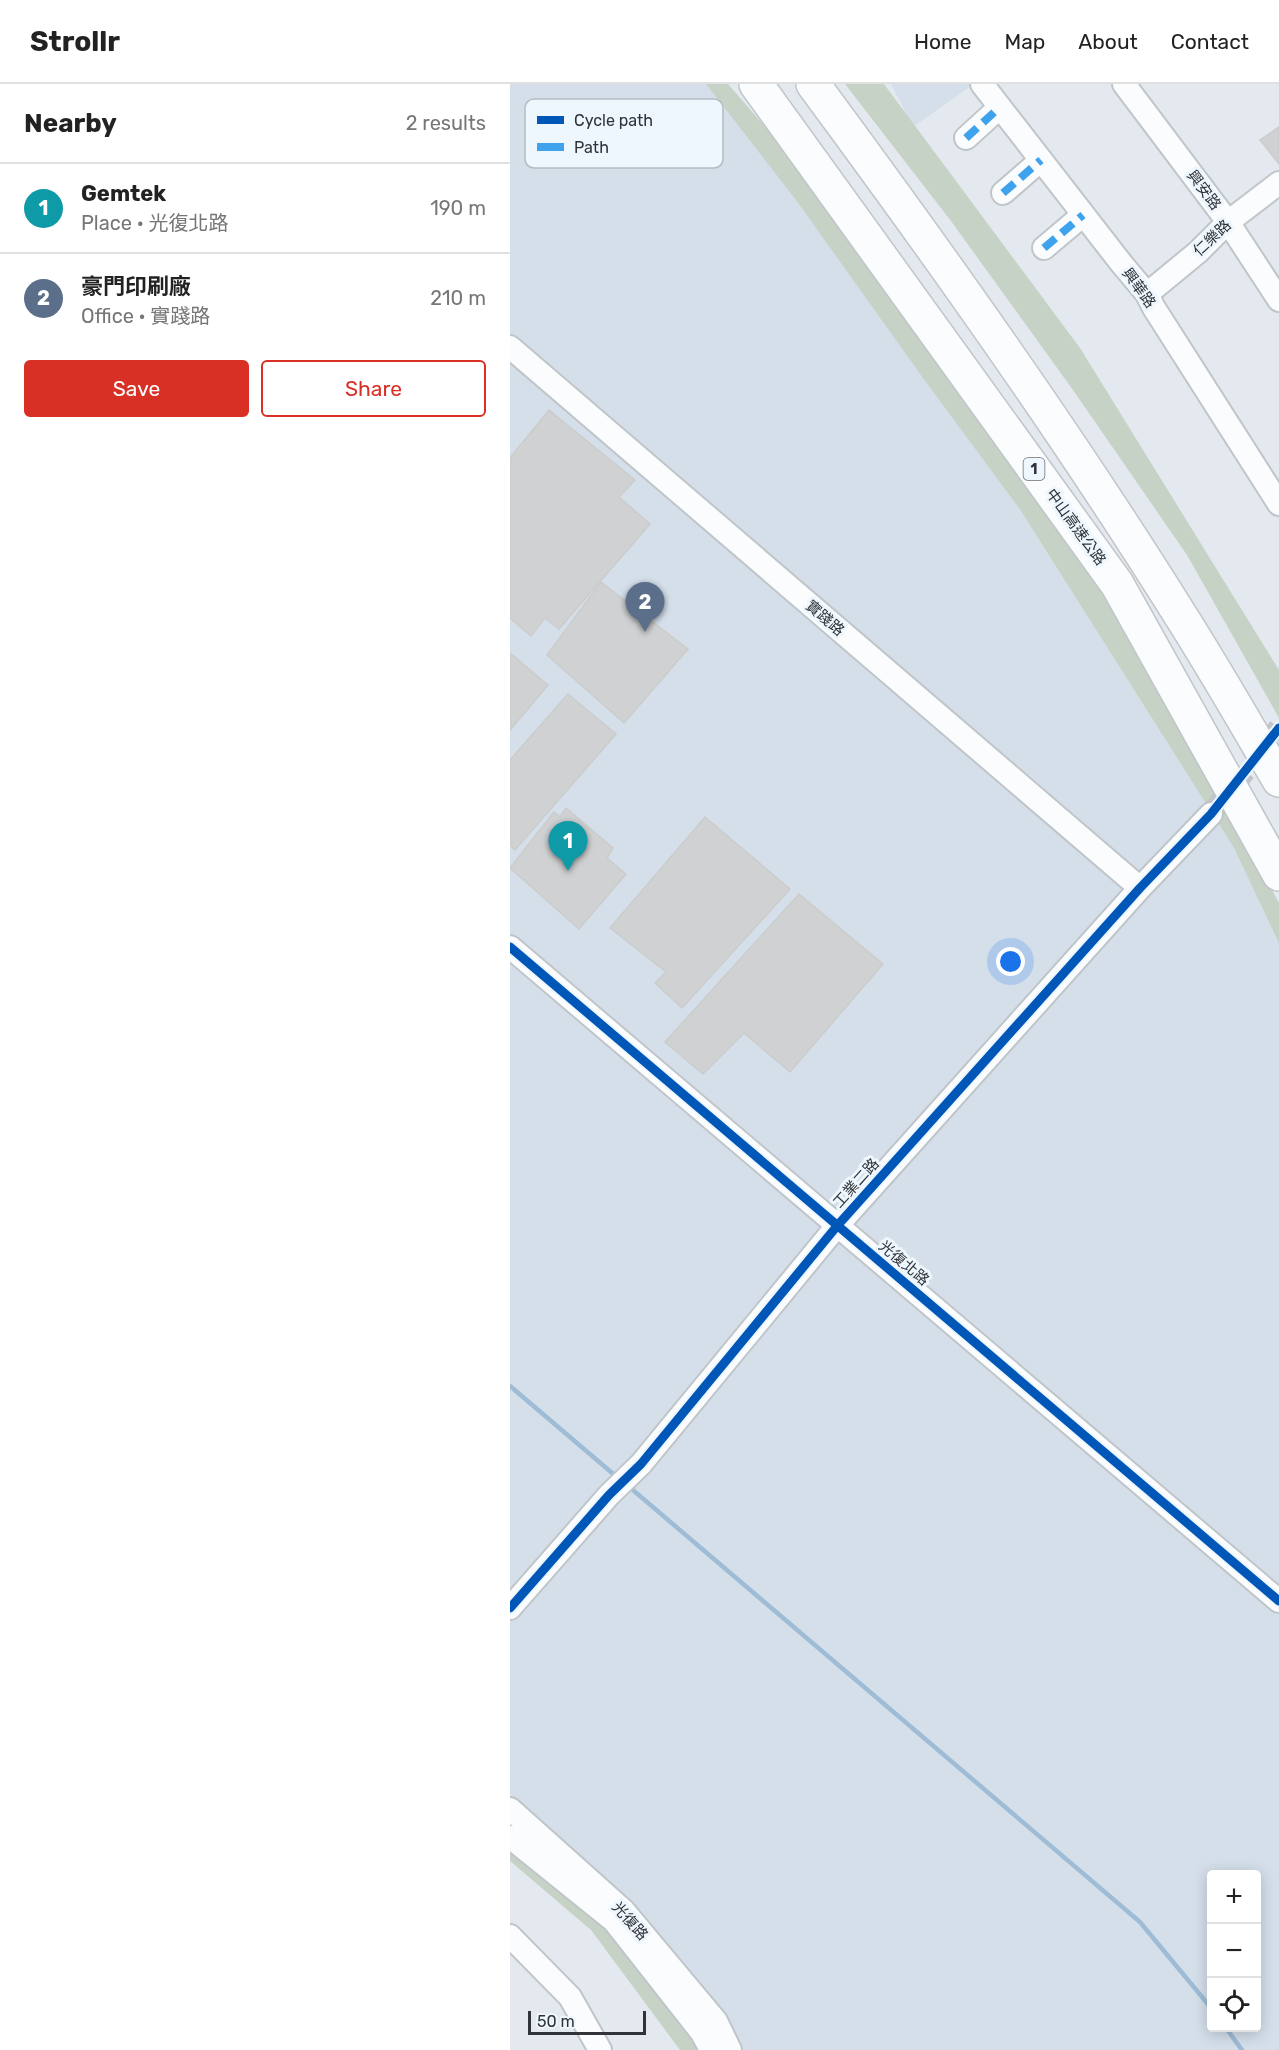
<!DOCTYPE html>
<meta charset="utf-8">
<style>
body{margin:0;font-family:Rubik,"Noto Sans TC",sans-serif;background:#f6f6f6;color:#222}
.controls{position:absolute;right:18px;bottom:18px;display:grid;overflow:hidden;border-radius:6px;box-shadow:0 3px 15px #0003}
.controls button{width:54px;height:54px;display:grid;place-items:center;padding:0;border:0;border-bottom:2px solid #e0e0e0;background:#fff;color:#222;font:30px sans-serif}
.scale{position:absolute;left:18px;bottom:15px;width:118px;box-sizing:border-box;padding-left:6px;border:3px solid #303337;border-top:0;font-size:16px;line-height:21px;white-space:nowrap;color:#303337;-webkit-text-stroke:4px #eef6fe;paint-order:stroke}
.you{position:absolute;left:501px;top:878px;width:21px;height:21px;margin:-15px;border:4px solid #fff;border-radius:50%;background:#1a73e8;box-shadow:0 0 0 9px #1a73e833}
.badge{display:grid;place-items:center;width:39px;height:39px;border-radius:50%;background:#d93025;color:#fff;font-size:20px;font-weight:700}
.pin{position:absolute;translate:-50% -50px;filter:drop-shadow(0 2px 3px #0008)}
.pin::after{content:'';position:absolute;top:32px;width:21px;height:18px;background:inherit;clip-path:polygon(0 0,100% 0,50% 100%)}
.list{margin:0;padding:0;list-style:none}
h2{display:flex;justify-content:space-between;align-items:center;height:78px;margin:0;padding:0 24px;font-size:26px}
h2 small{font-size:20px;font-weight:400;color:#767676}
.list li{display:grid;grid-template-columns:39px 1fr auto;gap:18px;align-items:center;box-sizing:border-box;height:90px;padding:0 24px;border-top:2px solid #e0e0e0}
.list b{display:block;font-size:22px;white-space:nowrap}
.list p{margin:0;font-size:20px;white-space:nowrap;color:#767676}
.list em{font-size:20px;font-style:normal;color:#767676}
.actions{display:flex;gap:12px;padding:18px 24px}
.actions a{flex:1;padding:14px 0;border:2px solid #d93025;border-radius:6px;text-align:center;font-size:21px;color:#d93025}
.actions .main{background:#d93025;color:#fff}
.icon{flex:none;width:33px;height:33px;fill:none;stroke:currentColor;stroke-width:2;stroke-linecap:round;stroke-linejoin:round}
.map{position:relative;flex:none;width:769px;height:1966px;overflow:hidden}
header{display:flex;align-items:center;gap:36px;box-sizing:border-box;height:84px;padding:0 30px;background:#fff;border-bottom:2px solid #e0e0e0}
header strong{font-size:28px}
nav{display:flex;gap:33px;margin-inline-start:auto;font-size:21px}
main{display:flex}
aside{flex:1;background:#fff}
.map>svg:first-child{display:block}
.built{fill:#d4dfea;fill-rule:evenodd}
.green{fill:#c6d2c5}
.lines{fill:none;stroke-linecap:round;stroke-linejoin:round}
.stream{stroke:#9fbcd6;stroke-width:4.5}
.building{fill:#d0d1d2;stroke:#cbcccc;stroke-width:1.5}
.minor-tunnel{stroke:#c0c5ca;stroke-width:22;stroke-dasharray:22 11;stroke-linecap:butt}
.minor-casing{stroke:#c0c5c9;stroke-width:26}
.highway-casing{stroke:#c0c5c9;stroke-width:36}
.minor{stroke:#fbfcfd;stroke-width:22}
.highway{stroke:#fbfcfd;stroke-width:33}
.quiet{stroke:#3ea3ec;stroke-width:8;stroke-dasharray:15 8;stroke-linecap:butt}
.cycleway-casing{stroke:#eef6fe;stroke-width:13}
.cycleway{stroke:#0057b8;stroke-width:9}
.labels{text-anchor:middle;stroke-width:6;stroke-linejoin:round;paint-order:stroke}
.shield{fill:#eef6fe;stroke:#696e73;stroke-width:1.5}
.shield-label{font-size:14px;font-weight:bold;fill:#303337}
.street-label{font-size:15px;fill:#303337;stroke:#eef6fe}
.key{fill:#eef6fe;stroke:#b5bcc2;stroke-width:1.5}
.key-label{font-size:16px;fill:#303337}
</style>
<header>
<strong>Strollr</strong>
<nav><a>Home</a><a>Map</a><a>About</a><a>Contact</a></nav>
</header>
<main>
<aside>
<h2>Nearby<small>2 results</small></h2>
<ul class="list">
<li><span class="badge" style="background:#0f9aa8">1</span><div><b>Gemtek</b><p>Place · 光復北路</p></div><em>190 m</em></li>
<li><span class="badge" style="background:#5c6f8a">2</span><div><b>豪門印刷廠</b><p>Office · 實踐路</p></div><em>210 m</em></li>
</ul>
<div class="actions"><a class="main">Save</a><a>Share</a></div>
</aside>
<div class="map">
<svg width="769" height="1966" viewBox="0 0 769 1966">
<rect width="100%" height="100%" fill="#e4e9ef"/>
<path class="built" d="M0 0H207L316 119 724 764 769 857V1966H209L105 1831 0 1742ZM702 1790H746V1944H702Z
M381 0H464L403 43Z"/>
<path class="green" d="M196 0H218L303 98 600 506 769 819V859L724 764 509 424 413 294 286 116Z
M335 0H374L570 264 769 586V634L677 471 563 306 441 137Z
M0 1756 102 1838 198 1966H170L81 1846 0 1777Z"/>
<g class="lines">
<path class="stream" d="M0 1302 108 1394
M117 1401 630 1838 702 1925
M716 1944 732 1966"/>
</g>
<path class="building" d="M769 43V80L750 56Z
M39 326 125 396 109 413 140 440 49 545 35 534 21 552 0 534V374Z
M91 498 178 565 114 639 37 571Z
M0 569 38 601 0 646Z
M58 610 106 650 5 766 0 761V676Z
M56 724 103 764 97 774 116 790 69 845 0 784 44 728 50 733Z
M195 733 280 805 172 924 145 899 156 888 100 844Z
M289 810 373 880 280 988 234 949 193 990 155 958Z"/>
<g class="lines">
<path class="minor-tunnel" d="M701 730 769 644"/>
<g class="minor-casing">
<path id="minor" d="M472 0 611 179 637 210 644 224 769 420
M614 0 718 138 769 216
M456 54 490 23
M493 109 531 76
M534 164 573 131
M637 210 688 168 718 138 769 99
M0 263 630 804
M0 863 769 1517
M0 1524 99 1411 131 1380 327 1142 630 804 701 730
M0 1725 114 1827 206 1937 220 1966
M0 1753 104 1837 192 1949 201 1966
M0 1852 60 1913 90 1966"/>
</g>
<g class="highway-casing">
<path id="highway" d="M246 0 607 500 769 790
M303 0C430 172 555 347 669 529 704 584 736 640 769 696"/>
</g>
<use href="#minor" class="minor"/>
<use href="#highway" class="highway"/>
<path class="quiet" d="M456 54 490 23
M493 109 531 76
M534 164 573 131"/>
<g class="cycleway-casing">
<path id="cycleway" d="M0 863 769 1517
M0 1524 99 1411 131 1380 327 1142 630 804 701 730 769 644"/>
</g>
<use href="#cycleway" class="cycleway"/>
</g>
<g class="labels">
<rect class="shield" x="513.5" y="374" width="21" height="22" rx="4.5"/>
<g class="shield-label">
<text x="524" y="390">1</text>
</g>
<g class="street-label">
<text transform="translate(694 106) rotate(53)" y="5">興安路</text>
<text transform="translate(702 154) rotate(-43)" y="5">仁樂路</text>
<text transform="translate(629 204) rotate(54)" y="5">興華路</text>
<text transform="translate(566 443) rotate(54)" y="5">中山高速公路</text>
<text transform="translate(315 534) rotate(41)" y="5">實踐路</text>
<text transform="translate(346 1099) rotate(-48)" y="5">工業二路</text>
<text transform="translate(394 1179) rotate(40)" y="5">光復北路</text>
<text transform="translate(120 1837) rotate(48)" y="5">光復路</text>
</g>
</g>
<rect x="15" y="15" width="198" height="69" rx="9" class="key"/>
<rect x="27" y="32" width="27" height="8" fill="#0057b8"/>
<rect x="27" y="59" width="27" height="8" fill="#3ea3ec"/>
<g class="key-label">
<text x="64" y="42">Cycle path</text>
<text x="64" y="69">Path</text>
</g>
</svg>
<div class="controls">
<button>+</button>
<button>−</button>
<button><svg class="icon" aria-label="locate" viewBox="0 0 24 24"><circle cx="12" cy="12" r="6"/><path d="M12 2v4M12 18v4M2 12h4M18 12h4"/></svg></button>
</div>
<div class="scale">50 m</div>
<div class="you"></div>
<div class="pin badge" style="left:58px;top:787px;background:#0f9aa8">1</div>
<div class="pin badge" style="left:135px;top:548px;background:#5c6f8a">2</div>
</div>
</main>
